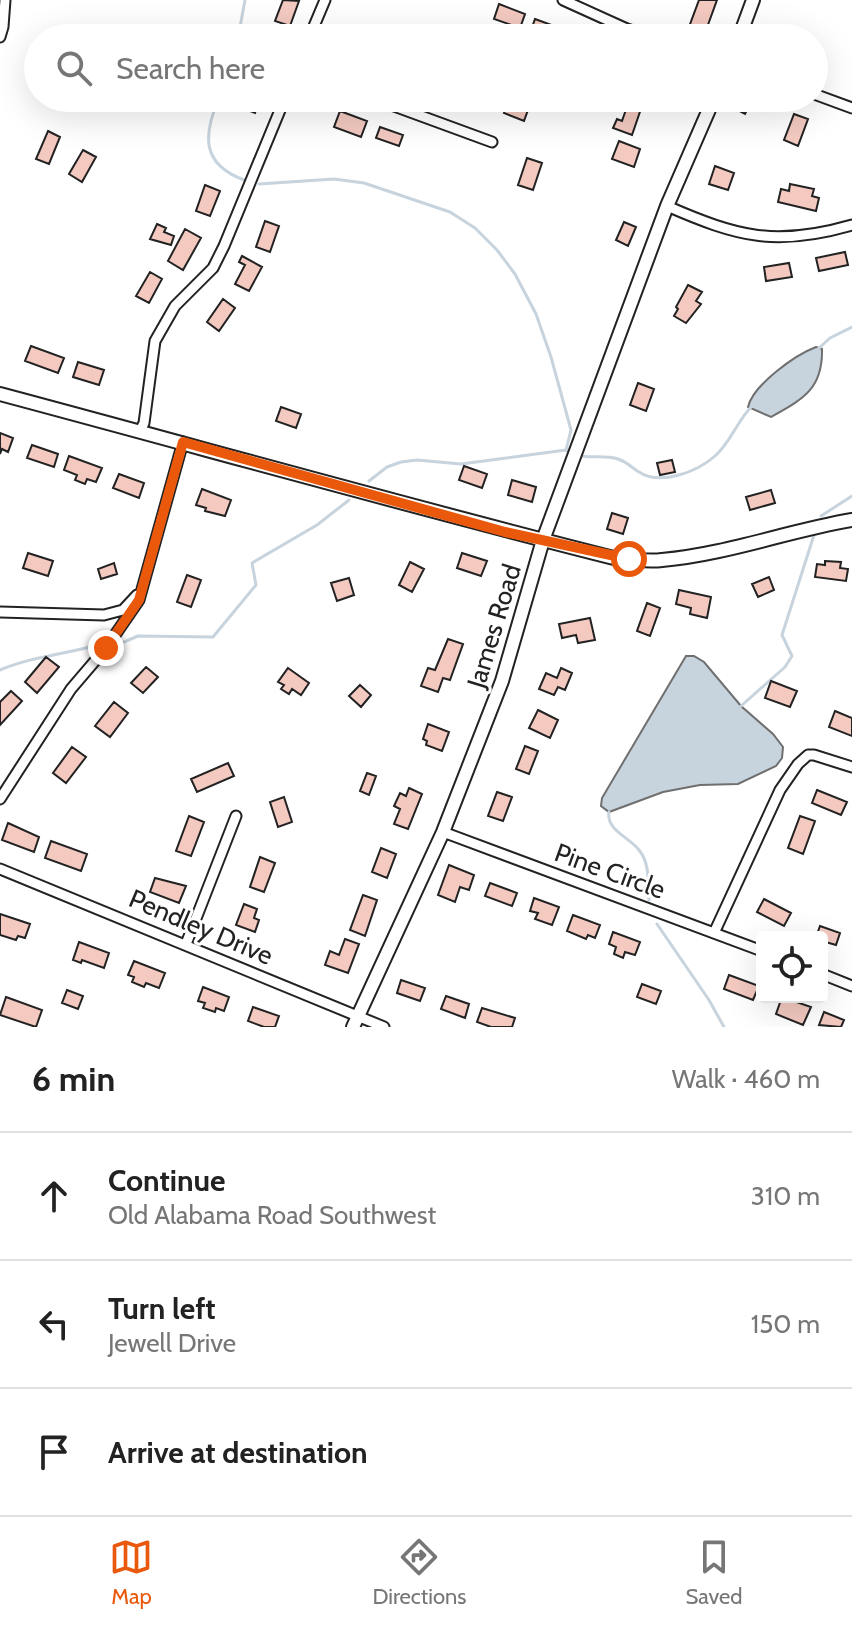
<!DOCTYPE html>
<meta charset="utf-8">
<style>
body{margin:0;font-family:Cabin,sans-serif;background:#f6f6f6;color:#222}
.controls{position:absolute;right:24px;bottom:24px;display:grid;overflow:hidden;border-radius:8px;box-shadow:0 8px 32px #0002}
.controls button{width:72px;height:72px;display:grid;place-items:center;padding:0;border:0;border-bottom:2px solid #e0e0e0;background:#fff;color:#222;font:40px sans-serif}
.stop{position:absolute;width:24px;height:24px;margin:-18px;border:6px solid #ea580c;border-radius:50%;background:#fff}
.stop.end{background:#ea580c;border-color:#fff;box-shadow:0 2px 8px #0008}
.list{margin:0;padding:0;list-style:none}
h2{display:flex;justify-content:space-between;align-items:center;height:104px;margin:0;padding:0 32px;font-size:34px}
h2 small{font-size:26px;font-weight:400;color:#767676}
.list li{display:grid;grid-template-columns:52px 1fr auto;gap:24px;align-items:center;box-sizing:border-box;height:128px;padding:0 32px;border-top:2px solid #e0e0e0}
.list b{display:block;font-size:30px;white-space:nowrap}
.list p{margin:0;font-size:26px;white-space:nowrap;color:#767676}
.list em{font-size:26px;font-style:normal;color:#767676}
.icon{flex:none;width:44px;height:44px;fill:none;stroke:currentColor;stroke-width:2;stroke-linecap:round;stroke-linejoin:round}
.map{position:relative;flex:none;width:852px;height:1027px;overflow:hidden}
.search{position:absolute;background:#fff;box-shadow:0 8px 32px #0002;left:24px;right:24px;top:24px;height:88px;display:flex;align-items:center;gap:20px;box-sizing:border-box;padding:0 28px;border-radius:44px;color:#767676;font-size:30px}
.sheet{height:488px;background:#fff}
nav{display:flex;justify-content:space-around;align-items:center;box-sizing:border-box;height:112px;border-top:2px solid #e0e0e0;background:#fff;font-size:22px;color:#767676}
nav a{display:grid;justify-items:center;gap:4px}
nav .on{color:#ea580c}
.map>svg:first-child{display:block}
.water{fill:#c7d3dd;stroke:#6f6f6f;stroke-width:2}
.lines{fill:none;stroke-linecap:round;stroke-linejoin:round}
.stream{stroke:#c7d3dd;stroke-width:3}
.building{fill:#f3c9c0;stroke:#222;stroke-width:2}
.street-casing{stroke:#222;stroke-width:13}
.secondary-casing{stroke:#222;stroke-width:16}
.street{stroke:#fff;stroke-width:9}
.secondary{stroke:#fff;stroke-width:12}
.route{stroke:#ea580c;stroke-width:10}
.labels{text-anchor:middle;stroke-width:6;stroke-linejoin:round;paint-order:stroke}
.street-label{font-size:26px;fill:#222;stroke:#fff}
</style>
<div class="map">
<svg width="852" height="1027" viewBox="0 0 852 1027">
<rect width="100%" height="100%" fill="#fff"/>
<path class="water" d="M816 347 822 349C823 389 803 399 771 417L748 407C753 385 795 355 816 347Z
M686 656H694L704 662 741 706 773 734 783 747 782 758 776 766 738 784 700 785 663 792 609 812 601 806 602 798Z"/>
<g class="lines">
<path class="stream" d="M238 38 245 0
M219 98C203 135 201 164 244 180
M259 184 334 179 364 183 450 212 475 228 497 250 515 274 536 314 551 357 571 430 566 450
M818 349 830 338 852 327
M580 456C592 458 606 455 618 459 627 462 631 467 639 472 660 486 697 472 715 456 731 442 737 421 752 406
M369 481 387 467 401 462 417 460 461 464 566 450 573 453
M821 516 852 496
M124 642 138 636 213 637 256 585 252 563 317 525 349 500
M0 670C33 656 68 654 101 644
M741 706 785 667 792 656 782 635 814 535
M609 812C606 830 629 837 639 850 651 865 647 883 649 900
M657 924 709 1000 724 1027"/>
</g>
<path class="building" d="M283 0 299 1 290 26 275 21Z
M699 0H717L705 33 689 27Z
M499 4 525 14 520 28 494 19Z
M535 19 560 28 557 38H544L530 33Z
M244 98H260L255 113 240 107Z
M630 98 644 100 632 135 613 128 617 119 622 121Z
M740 98H753L745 114 734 108Z
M509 100 529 107 524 121 504 113Z
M340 111 367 121 361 137 334 127Z
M794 114 808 119 798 146 784 140Z
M380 127 403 135 399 146 376 138Z
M48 131 60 137 49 164 36 159Z
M619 141 640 149 634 167 612 159Z
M83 150 96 157 82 182 69 174Z
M527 158 542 163 533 190 518 185Z
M715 166 734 173 728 190 709 184Z
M790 184 814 189 812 196 819 198 816 211 778 202 781 189 789 191Z
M205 185 220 191 210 216 196 211Z
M265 221 279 226 270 252 256 247Z
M624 222 636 227 628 246 616 240Z
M157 224 166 228 164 232 174 236 171 245 150 239Z
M185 229 201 238 183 270 168 261Z
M845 252 848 265 819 271 816 258Z
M242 256 262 267 249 291 235 284 245 265 239 262Z
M789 263 792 277 766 281 764 267Z
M150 272 162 279 149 303 136 296Z
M688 285 702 292 696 301 701 304 686 323 674 316 678 309 676 307Z
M223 299 235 308 219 331 207 322Z
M31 346 64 358 58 373 25 361Z
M78 362 104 370 99 385 73 377Z
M638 383 654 389 646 411 630 405Z
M281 407 301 414 296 428 276 421Z
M0 433 13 438 8 452 2 449 0 454Z
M32 445 58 454 54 467 27 458Z
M69 456 102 468 96 482 87 479 85 484 75 480 77 475 64 470Z
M672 460 675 472 660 475 657 463Z
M464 466 487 474 482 488 459 480Z
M119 474 144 483 139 498 113 488Z
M512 480 536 487 532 502 508 495Z
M202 489 231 500 225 516 205 511 206 508 196 505Z
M771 490 775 503 750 510 746 497Z
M612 513 628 518 623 534 607 529Z
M28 553 53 561 48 576 23 568Z
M462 553 487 561 481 576 457 568Z
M825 561 841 562 840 568 848 569 846 581 815 577 817 564 825 565Z
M410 562 424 569 412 592 399 585Z
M114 563 117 574 101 579 98 569Z
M187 575 201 580 191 607 177 602Z
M769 577 774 590 758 597 752 584Z
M349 578 354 595 337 601 331 583Z
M679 590 711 597 707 618 690 614 691 608 676 604Z
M647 603 660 608 650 636 637 631Z
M590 618 595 640 578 643 576 635 562 638 559 624Z
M448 639 463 644 450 680 443 678 438 692 421 686 428 668 435 670Z
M46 657 59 667 37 693 25 682Z
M146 667 158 677 143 693 131 683Z
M288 668 309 683 301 695 292 689 289 694 281 689 284 685 278 682Z
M561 668 572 673 565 690 558 687 554 695 539 689 546 673 557 678Z
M771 681 797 691 790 707 765 698Z
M360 685 371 695 361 707 349 696Z
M11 691 22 701 0 725V702Z
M114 702 128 713 110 737 95 726Z
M538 710 558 720 550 738 529 728Z
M835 711 852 718V736L829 727Z
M428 724 449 732 442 751 426 745 427 741 423 739Z
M525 746 538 751 529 774 516 769Z
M72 747 86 757 66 783 53 773Z
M228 763 234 776 197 792 191 779Z
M367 773 376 776 369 795 360 791Z
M409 788 422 794 408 829 394 824 400 809 394 806 400 793 406 796Z
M817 790 847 802 841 815 812 803Z
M497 792 512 797 503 821 488 816Z
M284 797 292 822 278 827 270 802Z
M189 816 204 822 191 856 176 851Z
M800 816 815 821 803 854 788 848Z
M8 823 39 837 34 852 2 840Z
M51 841 87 854 81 871 45 858Z
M381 848 396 854 387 878 372 872Z
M260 857 275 863 264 892 250 887Z
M449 865 474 875 469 890 460 887 455 902 438 895Z
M155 878 186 886 179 903 150 892Z
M490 883 517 893 512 906 485 896Z
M363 895 377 900 365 936 350 930Z
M534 898 559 907 552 925 535 919 538 913 530 911Z
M764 899 791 913 784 926 757 912Z
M244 904 257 909 254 918 259 920 255 932 236 925Z
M0 914 30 924 25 938 18 936 16 940 0 935Z
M573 915 600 925 595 938 588 935 586 939 567 931Z
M820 926 840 933 836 945 822 941V937H816Z
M613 932 640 942 635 955 625 952 623 958 614 954 616 947 609 944Z
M345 939 359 944 348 973 325 965 330 951 339 955Z
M79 942 109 953 104 968 82 960 81 963 73 960Z
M134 961 165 973 159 988 146 983 144 987 132 982 134 977 128 975Z
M729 975 759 986 753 1000 724 989Z
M401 980 425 988 420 1001 397 993Z
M642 984 661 991 656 1004 637 997Z
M203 987 229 997 224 1011 216 1008 215 1012 203 1008 205 1003 198 1001Z
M67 990 83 996 78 1009 62 1003Z
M446 996 469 1004 465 1018 441 1009Z
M6 997 42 1010 36 1027 0 1015Z
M782 997 811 1007 803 1025 776 1014Z
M253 1007 279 1016 275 1027H264L248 1021Z
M482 1008 515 1018 512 1027H491L477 1022Z
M824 1012 844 1020 841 1027 819 1025Z"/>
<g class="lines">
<g class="street-casing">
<path id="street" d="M563 0 627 29 654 38
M0 37 3 27 5 0
M309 38 325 0
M814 94 852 108
M372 98 492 142
M667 206C738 237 776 247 852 225
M140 431 144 423 155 341 175 306 213 268 224 246 285 98
M0 612 104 615 123 610 137 595
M0 799 71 689 106 648 139 600 183 442
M443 832 762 951
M0 869 384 1027
M714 933 780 790 798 764 808 755H814L852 767
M186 944 236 816
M822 974 852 986"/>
</g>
<g class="secondary-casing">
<path id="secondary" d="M739 38 753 0
M0 394C206 449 411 507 618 559 633 559 648 562 662 560 727 554 788 531 852 520
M353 1027 443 832 502 681 543 540 667 206 714 98"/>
</g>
<use href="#street" class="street"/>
<use href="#secondary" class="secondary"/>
</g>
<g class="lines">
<path class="route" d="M106 648 139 600 183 442 505 532 629 559"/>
</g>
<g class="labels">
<g class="street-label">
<text transform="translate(494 626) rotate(-73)" y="9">James Road</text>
<text transform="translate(610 871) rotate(20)" y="9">Pine Circle</text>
<text transform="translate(201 927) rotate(23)" y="9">Pendley Drive</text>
</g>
</g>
</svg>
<div class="controls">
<button><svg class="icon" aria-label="locate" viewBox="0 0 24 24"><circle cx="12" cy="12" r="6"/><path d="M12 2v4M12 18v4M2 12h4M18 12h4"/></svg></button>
</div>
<div class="stop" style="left:629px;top:559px"></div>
<div class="stop end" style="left:106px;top:648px"></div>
<div class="search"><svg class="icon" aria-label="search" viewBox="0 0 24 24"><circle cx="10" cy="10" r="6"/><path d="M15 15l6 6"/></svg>Search here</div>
</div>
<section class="sheet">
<h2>6 min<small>Walk · 460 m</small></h2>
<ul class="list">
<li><svg class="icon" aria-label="ahead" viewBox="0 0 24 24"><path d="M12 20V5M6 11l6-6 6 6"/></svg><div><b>Continue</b><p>Old Alabama Road Southwest</p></div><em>310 m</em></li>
<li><svg class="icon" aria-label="left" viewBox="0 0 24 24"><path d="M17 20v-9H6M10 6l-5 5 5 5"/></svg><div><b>Turn left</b><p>Jewell Drive</p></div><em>150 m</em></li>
<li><svg class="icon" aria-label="arrive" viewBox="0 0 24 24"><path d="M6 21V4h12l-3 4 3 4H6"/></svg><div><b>Arrive at destination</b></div></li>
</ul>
</section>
<nav>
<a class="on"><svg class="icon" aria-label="map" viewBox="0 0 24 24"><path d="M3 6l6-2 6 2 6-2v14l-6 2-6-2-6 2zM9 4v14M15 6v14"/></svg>Map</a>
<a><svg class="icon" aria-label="directions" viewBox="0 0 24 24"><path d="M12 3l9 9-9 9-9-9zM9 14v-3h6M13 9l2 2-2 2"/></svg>Directions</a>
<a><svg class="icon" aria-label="saved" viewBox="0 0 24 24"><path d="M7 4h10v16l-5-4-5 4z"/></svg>Saved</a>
</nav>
